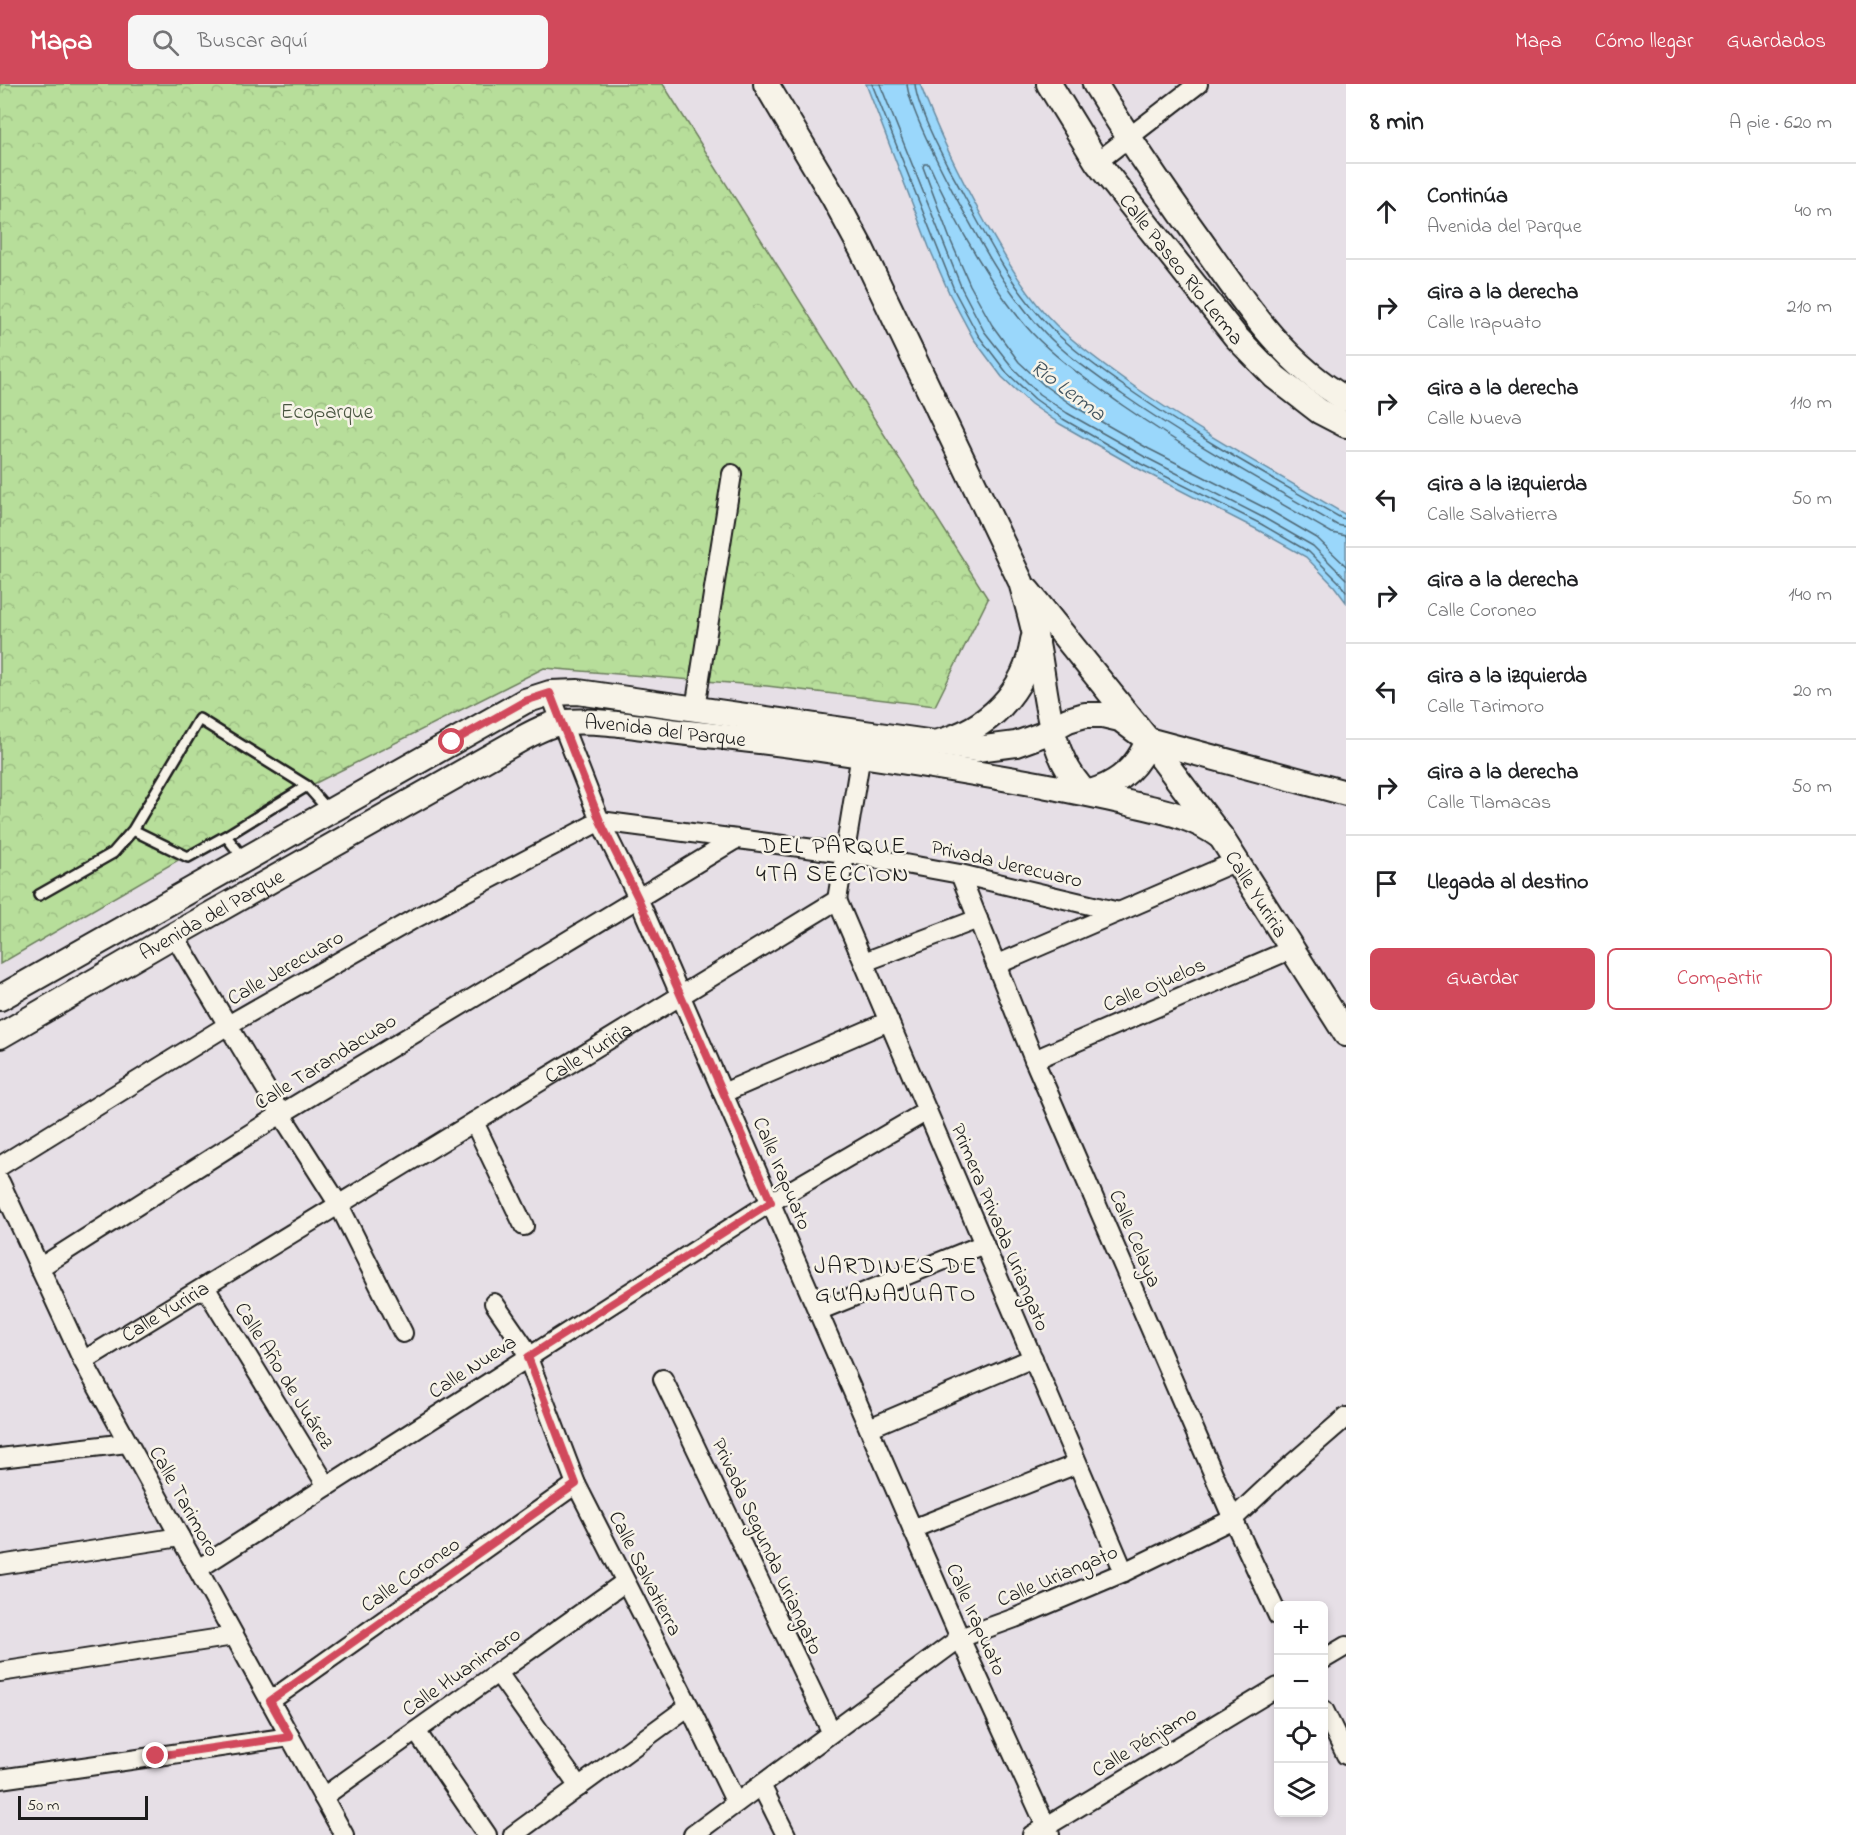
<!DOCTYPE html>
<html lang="es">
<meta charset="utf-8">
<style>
body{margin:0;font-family:"Indie Flower",sans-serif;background:#f6f6f6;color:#202124}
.controls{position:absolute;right:18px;bottom:18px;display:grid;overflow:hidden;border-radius:9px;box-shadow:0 3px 9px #0003}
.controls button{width:54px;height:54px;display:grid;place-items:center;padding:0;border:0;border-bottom:2px solid #e0e0e0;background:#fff;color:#202124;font:30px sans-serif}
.scale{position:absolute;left:18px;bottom:15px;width:130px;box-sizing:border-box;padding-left:6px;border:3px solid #1c1c1c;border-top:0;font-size:16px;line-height:21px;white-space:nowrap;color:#1c1c1c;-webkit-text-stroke:4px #f7f3e8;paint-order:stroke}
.stop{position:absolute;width:18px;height:18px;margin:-14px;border:4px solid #d1495b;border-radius:50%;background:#fff}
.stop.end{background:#d1495b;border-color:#fff;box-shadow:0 2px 6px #0008}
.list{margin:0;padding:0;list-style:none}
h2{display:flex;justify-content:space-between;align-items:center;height:78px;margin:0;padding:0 24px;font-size:26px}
h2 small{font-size:20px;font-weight:400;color:#757577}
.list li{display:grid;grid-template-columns:39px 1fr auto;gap:18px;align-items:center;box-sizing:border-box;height:96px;padding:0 24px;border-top:2px solid #e0e0e0}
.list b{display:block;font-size:22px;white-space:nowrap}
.list p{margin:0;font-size:20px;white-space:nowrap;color:#757577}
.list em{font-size:20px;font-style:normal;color:#757577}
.actions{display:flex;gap:12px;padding:18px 24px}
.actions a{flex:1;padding:14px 0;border:2px solid #d1495b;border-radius:9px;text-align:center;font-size:21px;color:#d1495b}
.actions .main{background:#d1495b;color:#fff}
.icon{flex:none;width:33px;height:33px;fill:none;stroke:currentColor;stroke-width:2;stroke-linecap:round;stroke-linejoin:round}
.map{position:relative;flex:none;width:1346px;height:1751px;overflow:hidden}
header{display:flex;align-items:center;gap:36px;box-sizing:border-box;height:84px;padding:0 30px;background:#d1495b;color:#fff}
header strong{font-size:28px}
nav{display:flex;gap:33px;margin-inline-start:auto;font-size:21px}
.search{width:420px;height:54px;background:#f6f6f6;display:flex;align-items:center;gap:15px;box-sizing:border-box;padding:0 21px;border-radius:9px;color:#757577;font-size:22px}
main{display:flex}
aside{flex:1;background:#fff}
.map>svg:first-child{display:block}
.park{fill:url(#park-crowns);stroke:#6a7d5b;stroke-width:1.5}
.water{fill:#9ad7fb;stroke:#688ca2;stroke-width:1.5}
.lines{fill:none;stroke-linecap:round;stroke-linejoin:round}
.shore{stroke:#4e6775;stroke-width:1.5}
.lane-casing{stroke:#1c1c1c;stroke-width:14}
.street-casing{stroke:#1c1c1c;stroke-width:22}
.secondary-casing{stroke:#1c1c1c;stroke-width:28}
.lane{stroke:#f7f3e8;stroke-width:9}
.street{stroke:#f7f3e8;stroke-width:18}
.secondary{stroke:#f7f3e8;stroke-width:24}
.route{stroke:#d1495b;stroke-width:8}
.labels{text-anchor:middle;stroke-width:5;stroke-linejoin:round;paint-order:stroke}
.street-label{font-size:21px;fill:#1c1c1c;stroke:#f7f3e8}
.park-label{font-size:21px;fill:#4a5642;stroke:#f7f3e8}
.water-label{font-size:22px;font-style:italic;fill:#42545f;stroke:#f7f3e8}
.quarter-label{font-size:24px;letter-spacing:1.5px;fill:#1c1c1c;stroke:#f7f3e8}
</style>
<header>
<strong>Mapa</strong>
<div class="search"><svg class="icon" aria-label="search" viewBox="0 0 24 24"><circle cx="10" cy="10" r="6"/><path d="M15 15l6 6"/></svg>Buscar aquí</div>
<nav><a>Mapa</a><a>Cómo llegar</a><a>Guardados</a></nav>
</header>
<main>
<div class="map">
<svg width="1346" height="1751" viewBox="0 0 1346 1751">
<defs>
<pattern id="park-crowns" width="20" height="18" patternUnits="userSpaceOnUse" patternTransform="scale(1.5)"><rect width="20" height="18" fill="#b7de9a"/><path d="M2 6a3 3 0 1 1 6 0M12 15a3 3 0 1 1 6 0" fill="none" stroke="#9dbe84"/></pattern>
</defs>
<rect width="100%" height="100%" fill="#e6dfe6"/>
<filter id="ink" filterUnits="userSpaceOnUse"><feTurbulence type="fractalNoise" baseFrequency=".0167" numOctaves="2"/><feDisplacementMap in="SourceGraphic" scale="12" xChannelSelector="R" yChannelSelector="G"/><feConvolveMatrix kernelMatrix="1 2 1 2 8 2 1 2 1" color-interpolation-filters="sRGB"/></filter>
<g filter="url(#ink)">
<path class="park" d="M0 0H663L988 515 935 622 767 602 544 584 276 719 0 880Z"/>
<path class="water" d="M866 0H920C938 49 961 95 986 140 1006 175 1027 213 1056 241 1080 264 1108 284 1135 303 1203 350 1275 389 1346 431V518L1334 502 1306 473 1258 446 1139 385 1060 340 1031 320 1002 293 973 254 950 211 929 163Z"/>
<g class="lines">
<path class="shore" d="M872 0 955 208 978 251 1007 289 1035 315 1063 335 1141 380 1261 440 1309 468 1339 498 1346 508
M880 0 962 205 984 247 1013 284 1039 310 1067 329 1145 373 1264 434 1313 462 1346 495
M907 0C909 24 941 85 953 108 980 158 1006 208 1045 249 1068 273 1097 292 1123 311 1192 359 1265 399 1337 441L1346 443
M915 0C917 26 948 84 962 108 988 156 1013 207 1052 245 1075 268 1103 288 1131 307 1198 354 1270 393 1341 434L1346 435
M1346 452 1332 449C1261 408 1190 368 1122 321 1094 301 1065 281 1040 257 997 215 953 135 929 80H924L923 83 950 155 970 201 992 241 1019 278 1045 302 1072 321 1149 365 1269 426 1317 454 1346 482"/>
<g class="lane-casing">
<path id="lane" d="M226 752 307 702
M243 774 226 752 188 773 133 746 199 635 307 702 329 727
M39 811 113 769 133 746"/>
</g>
<g class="street-casing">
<g id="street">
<path d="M1097 78 1198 0"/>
<path d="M550 609 600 737 638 814 960 1554 1050 1751"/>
<path d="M695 625 732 390"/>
<path d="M960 790 1034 976 1233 1435 1278 1532"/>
<path d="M837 816 1124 1488"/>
<path d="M837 816 861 670"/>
<path d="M174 851 281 1030 339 1121 403 1249"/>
<path d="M864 878 978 835"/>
<path d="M996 881 1237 777"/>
<path d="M1034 976 1292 865"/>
<path d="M723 1009 889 937"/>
<path d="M474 1038 524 1142"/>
<path d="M0 1082 228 941 412 836 600 737 845 769 960 790 1119 828"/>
<path d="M0 1098 83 1277 344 1751"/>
<path d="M39 1184 281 1030 736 755"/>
<path d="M205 1203 327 1402"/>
<path d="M494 1219 523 1261 576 1400 689 1622 736 1719"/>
<path d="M818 1227 984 1160"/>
<path id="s1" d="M83 1277 837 816"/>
<path d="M663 1295 831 1647"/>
<path d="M869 1344 1033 1274"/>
<path d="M0 1374 127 1359"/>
<path d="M912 1445 1077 1380"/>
<path d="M0 1481 180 1453"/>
<path d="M198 1485 771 1118 927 1027"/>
<path d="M1324 1575 1346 1562"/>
<path d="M0 1588 234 1552"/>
<path d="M498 1589 579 1703"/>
<path d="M270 1617 576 1400"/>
<path d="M1324 1626 1346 1671"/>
<path d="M416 1647 487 1751"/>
<path d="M0 1695 290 1653"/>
<path d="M761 1701 786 1751"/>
<path d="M323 1713 625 1498"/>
<path d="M513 1751 689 1622"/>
<path d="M693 1751 960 1554 1015 1534 1124 1488 1233 1435 1285 1386 1346 1333"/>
<path d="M1032 1751 1278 1603"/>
</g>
</g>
<g class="secondary-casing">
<g id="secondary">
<path d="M766 0 834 114 862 166 1021 498C1028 523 1035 546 1039 571 1048 620 1049 672 1086 709 1116 702 1137 685 1148 656"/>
<path id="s2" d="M1049 0 1097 78 1236 253 1275 293 1319 327 1346 341"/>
<path d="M1095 0C1127 52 1161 102 1197 152 1240 212 1280 277 1346 315"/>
<path id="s3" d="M1028 507 1148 656 1221 753 1346 950"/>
<path d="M938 658C987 646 1026 608 1033 556"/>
<path d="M0 914 525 617 550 609 578 608 977 665 1016 660 1041 651 1068 636 1085 631H1103L1120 635 1148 656 1346 709"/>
<path id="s4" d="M0 952 174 851 523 654C536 647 551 639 565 638 603 635 650 645 688 649 807 661 926 680 1043 701 1072 707 1100 712 1128 719 1163 727 1191 731 1221 753"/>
</g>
</g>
<use href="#lane" class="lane"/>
<use href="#street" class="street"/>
<use href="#secondary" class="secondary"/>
</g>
</g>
<g class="lines" filter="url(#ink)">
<path class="route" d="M156 1672 290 1653 270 1617 576 1400 528 1273 771 1118 638 814 600 737 550 609 525 617 452 658"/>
</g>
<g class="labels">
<g class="street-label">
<text dy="7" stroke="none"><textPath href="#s2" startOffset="228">Calle Paseo Río Lerma</textPath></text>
<text dy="7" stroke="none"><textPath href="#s4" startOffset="748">Avenida del Parque</textPath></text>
<text transform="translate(1007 779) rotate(13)" y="7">Privada Jerecuaro</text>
<text dy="7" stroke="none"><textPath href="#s3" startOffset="380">Calle Yuriria</textPath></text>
<text dy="7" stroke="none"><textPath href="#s4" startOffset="244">Avenida del Parque</textPath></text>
<text transform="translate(285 883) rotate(-30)" y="7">Calle Jerecuaro</text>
<text transform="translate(1154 900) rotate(-23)" y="7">Calle Ojuelos</text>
<text dy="7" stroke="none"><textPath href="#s1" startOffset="592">Calle Yuriria</textPath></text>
<text transform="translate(325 977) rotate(-32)" y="7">Calle Tarandacuao</text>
<text transform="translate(783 1089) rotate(67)" y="7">Calle Irapuato</text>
<text transform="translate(1001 1143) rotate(67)" y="7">Primera Privada Uriangato</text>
<text transform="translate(1136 1154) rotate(67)" y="7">Calle Celaya</text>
<text dy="7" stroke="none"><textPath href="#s1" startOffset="96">Calle Yuriria</textPath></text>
<text transform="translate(472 1282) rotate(-33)" y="7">Calle Nueva</text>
<text transform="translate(285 1291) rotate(58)" y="7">Calle Año de Juárez</text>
<text transform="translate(185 1417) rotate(61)" y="7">Calle Tarimoro</text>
<text transform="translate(768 1462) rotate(65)" y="7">Privada Segunda Uriangato</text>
<text transform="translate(646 1489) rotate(63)" y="7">Calle Salvatierra</text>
<text transform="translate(410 1490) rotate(-35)" y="7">Calle Coroneo</text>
<text transform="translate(1057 1491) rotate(-23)" y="7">Calle Uriangato</text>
<text transform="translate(977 1535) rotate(66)" y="7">Calle Irapuato</text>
<text transform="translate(461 1587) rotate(-35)" y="7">Calle Huanimaro</text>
<text transform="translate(1144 1657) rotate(-31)" y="7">Calle Pénjamo</text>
</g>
<g class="park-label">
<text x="327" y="334">Ecoparque</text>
</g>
<g class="water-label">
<text transform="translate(1069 305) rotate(37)" y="8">Río Lerma</text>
</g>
<g class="quarter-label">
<text x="833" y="769">DEL PARQUE<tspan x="833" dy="28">4TA SECCION</tspan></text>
<text x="896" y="1189">JARDINES DE<tspan x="896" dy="28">GUANAJUATO</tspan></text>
</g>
</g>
</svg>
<div class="controls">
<button>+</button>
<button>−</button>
<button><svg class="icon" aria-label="locate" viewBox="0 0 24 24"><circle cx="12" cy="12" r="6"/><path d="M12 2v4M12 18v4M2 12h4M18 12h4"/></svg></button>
<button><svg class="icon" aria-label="layers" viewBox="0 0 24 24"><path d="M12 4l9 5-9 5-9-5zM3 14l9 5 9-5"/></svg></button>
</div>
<div class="scale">50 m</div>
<div class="stop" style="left:452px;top:658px"></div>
<div class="stop end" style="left:156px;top:1672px"></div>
</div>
<aside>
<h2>8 min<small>A pie · 620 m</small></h2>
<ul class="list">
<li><svg class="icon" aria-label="ahead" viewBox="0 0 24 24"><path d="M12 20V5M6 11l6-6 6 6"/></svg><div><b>Continúa</b><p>Avenida del Parque</p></div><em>40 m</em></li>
<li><svg class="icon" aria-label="right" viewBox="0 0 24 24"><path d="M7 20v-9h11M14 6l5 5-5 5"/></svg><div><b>Gira a la derecha</b><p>Calle Irapuato</p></div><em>210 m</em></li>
<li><svg class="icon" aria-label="right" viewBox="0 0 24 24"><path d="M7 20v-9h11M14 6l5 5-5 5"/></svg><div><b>Gira a la derecha</b><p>Calle Nueva</p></div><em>110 m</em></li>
<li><svg class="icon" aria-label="left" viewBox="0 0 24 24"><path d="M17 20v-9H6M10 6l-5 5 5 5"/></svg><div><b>Gira a la izquierda</b><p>Calle Salvatierra</p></div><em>50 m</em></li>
<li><svg class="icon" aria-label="right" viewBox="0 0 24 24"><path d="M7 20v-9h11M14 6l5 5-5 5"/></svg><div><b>Gira a la derecha</b><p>Calle Coroneo</p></div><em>140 m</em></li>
<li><svg class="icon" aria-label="left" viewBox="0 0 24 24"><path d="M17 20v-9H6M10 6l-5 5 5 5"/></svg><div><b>Gira a la izquierda</b><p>Calle Tarimoro</p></div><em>20 m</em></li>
<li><svg class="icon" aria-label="right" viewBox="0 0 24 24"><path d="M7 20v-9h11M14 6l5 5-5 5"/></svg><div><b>Gira a la derecha</b><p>Calle Tlamacas</p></div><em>50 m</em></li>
<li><svg class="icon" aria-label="arrive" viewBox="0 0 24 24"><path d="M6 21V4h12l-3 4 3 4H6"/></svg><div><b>Llegada al destino</b></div></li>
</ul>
<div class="actions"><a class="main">Guardar</a><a>Compartir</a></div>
</aside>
</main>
